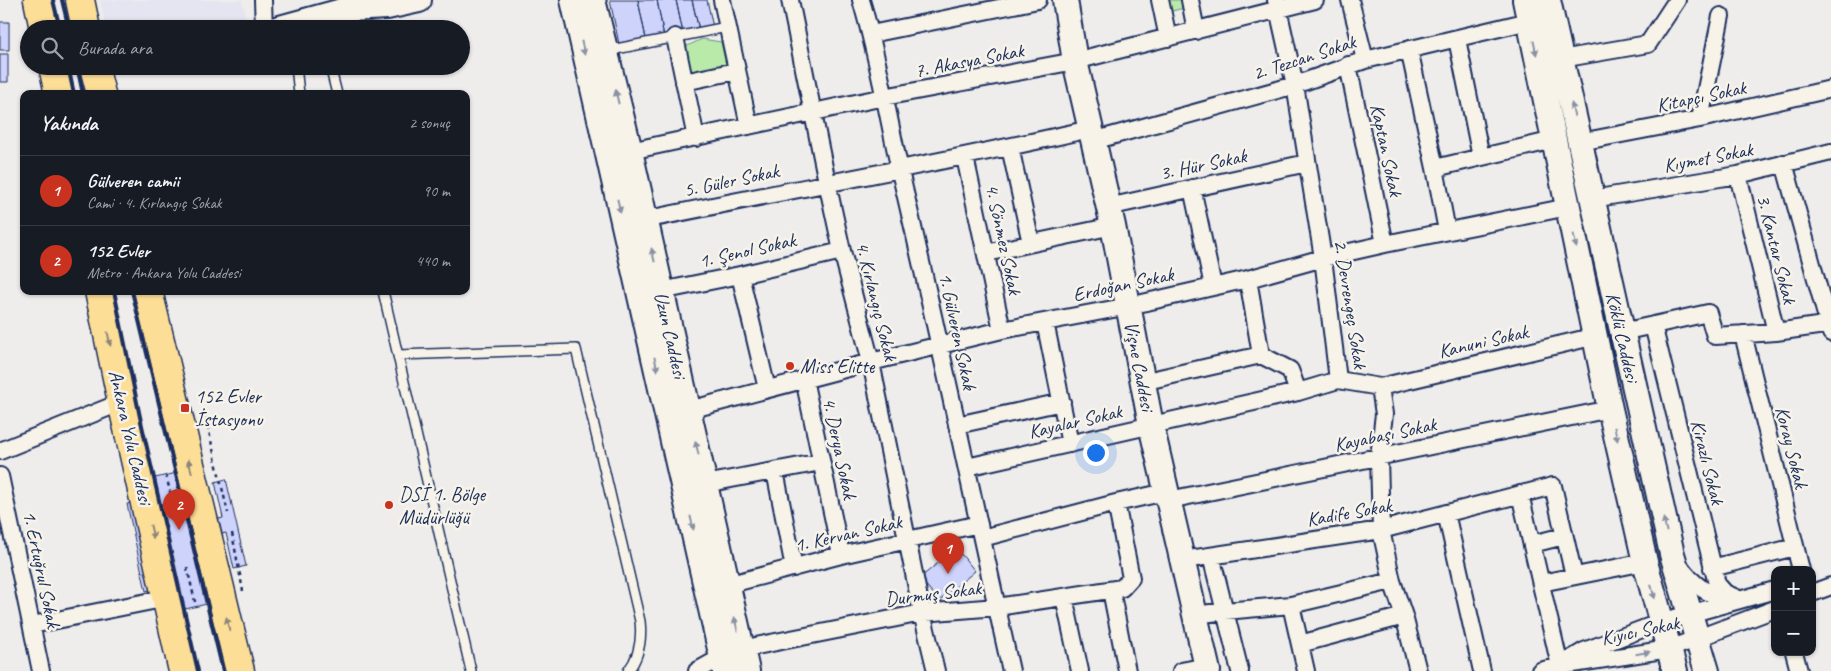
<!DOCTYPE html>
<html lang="tr">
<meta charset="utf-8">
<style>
body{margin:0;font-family:Caveat,sans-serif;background:#20242c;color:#f1f3f6}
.controls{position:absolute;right:15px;bottom:15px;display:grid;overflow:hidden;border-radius:10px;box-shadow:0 1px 4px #0004}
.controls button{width:45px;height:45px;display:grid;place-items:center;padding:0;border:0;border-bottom:1px solid #363941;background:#171b24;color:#f1f3f6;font:25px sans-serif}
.you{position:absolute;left:1095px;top:452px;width:18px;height:18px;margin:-12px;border:4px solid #fff;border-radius:50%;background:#1a73e8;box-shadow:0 0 0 8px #1a73e833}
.badge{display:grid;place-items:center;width:32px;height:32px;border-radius:50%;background:#c8321e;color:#fff;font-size:16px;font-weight:700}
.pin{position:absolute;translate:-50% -41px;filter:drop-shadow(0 1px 2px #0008)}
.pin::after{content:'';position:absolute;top:26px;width:18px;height:15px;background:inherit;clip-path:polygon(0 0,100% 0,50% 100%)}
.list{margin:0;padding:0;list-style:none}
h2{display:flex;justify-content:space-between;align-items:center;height:65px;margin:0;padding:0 20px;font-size:21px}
h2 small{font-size:16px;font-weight:400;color:#9ea1a6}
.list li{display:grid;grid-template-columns:32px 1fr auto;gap:15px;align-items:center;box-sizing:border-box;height:70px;padding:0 20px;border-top:1px solid #363941}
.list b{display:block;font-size:19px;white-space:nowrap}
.list p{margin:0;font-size:16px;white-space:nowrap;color:#9ea1a6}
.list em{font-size:16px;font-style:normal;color:#9ea1a6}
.icon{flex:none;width:28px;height:28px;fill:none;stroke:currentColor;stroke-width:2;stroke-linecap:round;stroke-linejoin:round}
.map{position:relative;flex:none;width:1831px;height:671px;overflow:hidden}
.search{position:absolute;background:#171b24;box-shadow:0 1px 4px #0004;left:20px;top:20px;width:450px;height:55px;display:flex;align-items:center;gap:12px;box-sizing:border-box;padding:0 18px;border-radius:28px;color:#9ea1a6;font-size:19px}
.panel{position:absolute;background:#171b24;box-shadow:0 1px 4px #0004;left:20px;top:90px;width:450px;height:205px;border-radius:10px}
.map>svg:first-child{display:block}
.built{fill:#e5e5f1}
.green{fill:#b9eaa9;stroke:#6a8c84}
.building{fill:#ced3fc;stroke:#1b2f5e}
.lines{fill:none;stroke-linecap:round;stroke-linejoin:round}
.lane-casing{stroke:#1b2f5e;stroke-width:12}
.street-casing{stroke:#1b2f5e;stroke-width:20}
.secondary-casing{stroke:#1b2f5e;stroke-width:28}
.highway-casing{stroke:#1b2f5e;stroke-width:31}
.path{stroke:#1b2f5e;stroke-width:2.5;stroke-dasharray:4 4;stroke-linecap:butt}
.lane{stroke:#f7f3e8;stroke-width:9}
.street{stroke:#f7f3e8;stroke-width:16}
.secondary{stroke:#f7f3e8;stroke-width:24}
.highway{stroke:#fdde96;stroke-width:28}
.rail{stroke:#1b2f5e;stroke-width:4}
.oneway{fill:#8991a3}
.oneway2{fill:#8c867a}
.poi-dot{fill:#c8321e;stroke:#f7f3e8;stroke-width:2}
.labels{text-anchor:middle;stroke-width:5;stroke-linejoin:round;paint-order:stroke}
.street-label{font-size:20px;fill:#1b2f5e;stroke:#f7f3e8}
.poi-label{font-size:20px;fill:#1b2f5e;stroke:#f7f3e8;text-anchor:start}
</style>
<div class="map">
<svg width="1831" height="671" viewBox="0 0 1831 671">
<rect width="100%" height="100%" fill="#efedec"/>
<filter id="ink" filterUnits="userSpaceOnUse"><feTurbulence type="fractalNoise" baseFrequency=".02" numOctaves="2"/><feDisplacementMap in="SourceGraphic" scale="10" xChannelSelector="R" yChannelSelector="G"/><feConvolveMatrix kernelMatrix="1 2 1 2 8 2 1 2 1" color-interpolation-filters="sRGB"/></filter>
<g filter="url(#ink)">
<path class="built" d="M100 0H242L249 29H106Z"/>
<path class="green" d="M1166 0H1187L1188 7 1168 12Z
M702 39 721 42 726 65 691 73 685 47Z"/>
<path class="building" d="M610 0H638L646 39 619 44Z
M638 0H657L664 37 646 39Z
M657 0H676L683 33 664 37Z
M676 0H692L699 30 683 33Z
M692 0H707L713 27 699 30Z
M0 22H9V50H0Z
M0 54H8V82H0Z
M181 472 193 525 223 518 215 482 226 479 246 566 234 569 226 533 197 539 211 603 181 610 158 588 146 591 127 504 139 501 151 479Z
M956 548 975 571 939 601 920 578Z"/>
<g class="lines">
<g class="lane-casing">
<path id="lane" d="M606 51 727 27
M296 66 299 94
M330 66 337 94
M383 291 471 671
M398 355 576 349 640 621C642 639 640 656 628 671"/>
</g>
<g class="street-casing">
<path id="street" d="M263 0 264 29
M722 0 749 126
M790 0 827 182 842 251 871 362 922 613 936 671
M861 0C879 60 889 123 903 184 941 346 975 509 1011 671
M1160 0 1168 38
M1190 0 1196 31
M1276 0 1295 85 1323 258 1338 380 1380 387 1384 414 1379 457 1381 530 1392 581 1404 616 1418 671
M1350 0 1365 60
M871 34 1038 0
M675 37 696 138
M1457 39 1481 157
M1409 49 1435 168 1447 231
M1561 59 1648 44 1677 0
M1348 65 1385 244
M684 82 736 71
M1700 119 1721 16
M1093 141 1295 85 1365 60 1529 21
M1580 142 1700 119 1831 89
M1010 147 1031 243
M630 151 884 97 1075 61 1315 0
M965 157 1002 330
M1784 163 1831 333
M1435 168 1554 140
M1738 175 1776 332
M1192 188 1213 286
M1592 199 1738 175 1831 152
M1108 207 1307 163
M644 220C793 189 942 163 1090 129
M986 253 1113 226
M740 275 767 389
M1248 279 1261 355 1290 370 1298 392
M661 291 740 275 842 251
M1045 322 1070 444
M1653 325 1717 584 1725 593 1739 599
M1622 332 1708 313 1715 336 1776 332 1831 324
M1743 334 1801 570
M804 379 841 555
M1142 382 1261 355
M1380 387 1596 336
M689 410 871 362 1002 330 1129 306 1248 279 1323 258 1385 244 1568 207
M957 425 1062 402
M0 451 122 402
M967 467 1298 392 1338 380
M775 471 794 568
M0 476 41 671
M705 484 821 462
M1520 494 1560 666
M1169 500 1610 409
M1446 513 1482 671
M982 538 1116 503 1166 492
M1532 544 1564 536
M1211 556 1240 671
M1183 560 1381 530 1553 486 1574 576
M1679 565C1691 582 1707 597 1729 598
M1712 568 1795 547
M1541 583 1645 562
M727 585 841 555 979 524
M1111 590 1127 671
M1812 593 1831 586
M1064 597 1080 671
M1291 605 1306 671
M1196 615 1225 611 1291 605 1392 581
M32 625 167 598
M1300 644 1404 616
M1794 652 1799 671
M1564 663 1584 651 1661 622 1775 590
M697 671 722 657 741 649 922 613 997 607 1122 588 1131 578 1116 503
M1181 671 1207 666
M1540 671 1560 666 1669 649 1775 609"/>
</g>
<g class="secondary-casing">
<path id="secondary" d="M573 0 725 671
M593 0 630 151 747 671
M1065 0 1075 61 1113 226 1151 425 1208 671
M1525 0 1610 409 1645 562 1675 671
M1548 0 1672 554 1707 671
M276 29 349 9 387 7 419 0"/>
</g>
<g class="highway-casing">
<path id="highway" d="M38 0 44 29
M80 0 86 29
M53 66 59 94
M94 66 101 94
M99 291 122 402 183 671
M148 291 240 671"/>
</g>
<path class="path" d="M200 416 205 415 228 513
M166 475 175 512
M232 533 243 591
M187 567 196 606"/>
<use href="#lane" class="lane"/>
<use href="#street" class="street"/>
<use href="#secondary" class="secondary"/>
<use href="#highway" class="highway"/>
<path class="rail" d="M53 0 60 29
M62 0 69 29
M68 66 74 94
M77 66 83 94
M114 291 140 417 198 671
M132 291 223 671"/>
</g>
<defs><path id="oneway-solid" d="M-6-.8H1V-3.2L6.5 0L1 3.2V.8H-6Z" transform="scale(1.25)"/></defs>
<g class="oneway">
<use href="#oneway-solid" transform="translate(583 48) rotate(77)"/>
<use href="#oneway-solid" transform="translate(1535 48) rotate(78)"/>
<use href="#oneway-solid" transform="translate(617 97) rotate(-103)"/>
<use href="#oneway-solid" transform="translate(1573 110) rotate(-103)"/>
<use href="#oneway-solid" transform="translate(619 206) rotate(77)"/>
<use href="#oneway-solid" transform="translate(1575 241) rotate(78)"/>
<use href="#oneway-solid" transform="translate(653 255) rotate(-103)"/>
<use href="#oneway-solid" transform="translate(656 364) rotate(77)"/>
<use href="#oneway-solid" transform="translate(1616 434) rotate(77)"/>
<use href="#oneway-solid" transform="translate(697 448) rotate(-103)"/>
<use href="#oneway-solid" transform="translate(692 523) rotate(77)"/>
<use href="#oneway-solid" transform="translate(1665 525) rotate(-103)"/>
<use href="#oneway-solid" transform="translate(1653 592) rotate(75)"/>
<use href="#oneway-solid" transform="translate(736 624) rotate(-102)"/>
<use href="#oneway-solid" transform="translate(1643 653) rotate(-9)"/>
</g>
<g class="oneway2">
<use href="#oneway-solid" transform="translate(109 339) rotate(78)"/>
<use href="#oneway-solid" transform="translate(190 466) rotate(-104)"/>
<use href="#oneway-solid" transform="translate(152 532) rotate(77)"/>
<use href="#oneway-solid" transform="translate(228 624) rotate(-104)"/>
</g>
</g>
<g class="poi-dot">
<circle cx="790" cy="366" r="5"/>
<rect x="180" y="403" width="10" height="10" rx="2.5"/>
<circle cx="389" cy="505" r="5"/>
</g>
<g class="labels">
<g class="street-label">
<text transform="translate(1304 57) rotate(-18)" y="7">2. Tezcan Sokak</text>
<text transform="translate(969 60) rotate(-11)" y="7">7. Akasya Sokak</text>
<text transform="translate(1701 96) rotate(-12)" y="7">Kitapçı Sokak</text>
<text transform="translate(1387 150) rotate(78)" y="7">Kaptan Sokak</text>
<text transform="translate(1708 157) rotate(-11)" y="7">Kıymet Sokak</text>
<text transform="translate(1203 164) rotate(-12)" y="7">3. Hür Sokak</text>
<text transform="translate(731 180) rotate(-12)" y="7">5. Güler Sokak</text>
<text transform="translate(1004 239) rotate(78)" y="7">4. Sönmez Sokak</text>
<text transform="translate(1777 249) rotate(76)" y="7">3. Kantar Sokak</text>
<text transform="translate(747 250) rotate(-13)" y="7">1. Şenol Sokak</text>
<text transform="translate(1123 284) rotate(-12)" y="7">Erdoğan Sokak</text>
<text transform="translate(877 301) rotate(76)" y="7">4. Kırlangıç Sokak</text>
<text transform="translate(1351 304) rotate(81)" y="7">2. Devrengeç Sokak</text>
<text transform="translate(958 331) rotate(78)" y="7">1. Gülveren Sokak</text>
<text transform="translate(671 335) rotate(77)" y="7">Uzun Caddesi</text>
<text transform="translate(1623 337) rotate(77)" y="7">Köklü Caddesi</text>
<text transform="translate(1483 341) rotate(-13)" y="7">Kanuni Sokak</text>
<text transform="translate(1140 366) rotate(79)" y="7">Vişne Caddesi</text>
<text transform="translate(1075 421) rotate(-13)" y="7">Kayalar Sokak</text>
<text transform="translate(1385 434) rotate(-12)" y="7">Kayabaşı Sokak</text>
<text transform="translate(131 437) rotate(77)" y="7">Ankara Yolu Caddesi</text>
<text transform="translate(1792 447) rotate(76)" y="7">Koray Sokak</text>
<text transform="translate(840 448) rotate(78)" y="7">4. Derya Sokak</text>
<text transform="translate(1708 462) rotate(76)" y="7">Kirazlı Sokak</text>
<text transform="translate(1349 512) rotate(-10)" y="7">Kadife Sokak</text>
<text transform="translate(848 533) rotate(-13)" y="7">1. Kervan Sokak</text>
<text transform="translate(42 569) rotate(78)" y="7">1. Ertuğrul Sokak</text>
<text transform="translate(933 593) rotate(-7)" y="7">Durmuş Sokak</text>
<text transform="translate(1640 630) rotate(-12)" y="7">Kıyıcı Sokak</text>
</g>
<g class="poi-label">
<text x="800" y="373">Miss Elitte</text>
<text x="195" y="403">152 Evler<tspan x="195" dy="23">İstasyonu</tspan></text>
<text x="399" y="501">DSİ 1. Bölge<tspan x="399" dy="23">Müdürlüğü</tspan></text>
</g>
</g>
</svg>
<div class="controls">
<button>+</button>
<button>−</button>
</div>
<div class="you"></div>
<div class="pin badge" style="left:948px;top:574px">1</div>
<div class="pin badge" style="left:179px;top:530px">2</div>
<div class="search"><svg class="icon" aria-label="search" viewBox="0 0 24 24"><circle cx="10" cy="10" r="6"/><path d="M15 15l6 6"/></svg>Burada ara</div>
<section class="panel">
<h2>Yakında<small>2 sonuç</small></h2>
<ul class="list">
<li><span class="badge">1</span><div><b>Gülveren camii</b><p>Cami · 4. Kırlangıç Sokak</p></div><em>90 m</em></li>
<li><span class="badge">2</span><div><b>152 Evler</b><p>Metro · Ankara Yolu Caddesi</p></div><em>440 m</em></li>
</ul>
</section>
</div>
